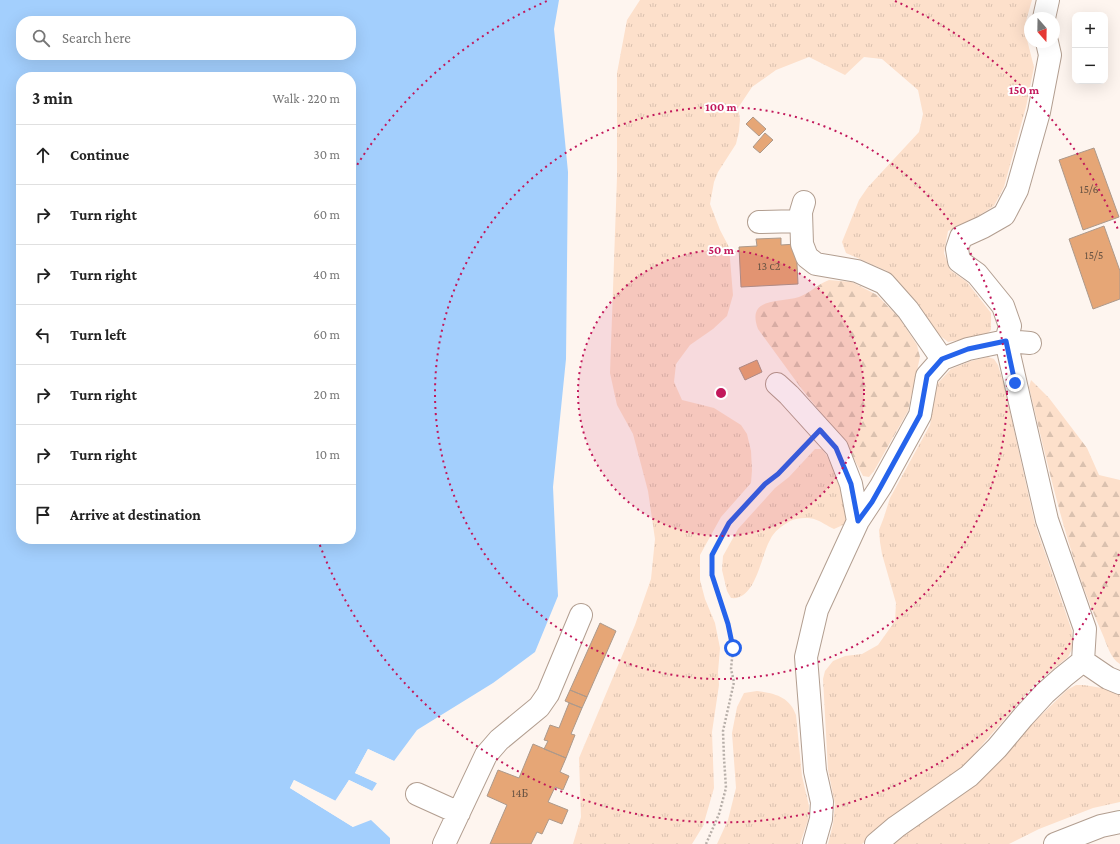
<!DOCTYPE html>
<meta charset="utf-8">
<style>
:root{--surface:#fff;--page:#f6f6f6;--text:#222;--muted:#767676;--line:#e0e0e0}
body{margin:0;font-family:"Crimson Pro",serif;background:var(--page);color:var(--text)}
.controls{position:absolute;right:12px;top:12px;display:grid;overflow:hidden;border-radius:8px;box-shadow:0 4px 16px #0002}
.controls button{width:36px;height:36px;display:grid;place-items:center;padding:0;border:0;border-bottom:1px solid var(--line);background:var(--surface);color:var(--text);font:20px sans-serif}
.compass{position:absolute;left:1024px;top:12px;width:36px;height:36px;border-radius:50%;background:var(--surface);box-shadow:0 4px 16px #0002;rotate:160deg}
.stop{position:absolute;width:12px;height:12px;margin:-9px;border:3px solid #2563eb;border-radius:50%;background:#fff}
.stop.end{background:#2563eb;border-color:#fff;box-shadow:0 1px 4px #0008}
.list{margin:0;padding:0;list-style:none}
h2{display:flex;justify-content:space-between;align-items:center;height:52px;margin:0;padding:0 16px;font-size:17px}
h2 small{font-size:13px;font-weight:400;color:var(--muted)}
.list li{display:grid;grid-template-columns:26px 1fr auto;gap:12px;align-items:center;box-sizing:border-box;height:60px;padding:0 16px;border-top:1px solid var(--line)}
.list b{display:block;font-size:15px;white-space:nowrap}
.list em{font-size:13px;font-style:normal;color:var(--muted)}
.icon{flex:none;width:22px;height:22px;fill:none;stroke:currentColor;stroke-width:2;stroke-linecap:round;stroke-linejoin:round}
.map{position:relative;flex:none;width:1120px;height:844px;overflow:hidden}
.search{position:absolute;background:var(--surface);box-shadow:0 4px 16px #0002;left:16px;top:16px;width:340px;height:44px;display:flex;align-items:center;gap:10px;box-sizing:border-box;padding:0 14px;border-radius:16px;color:var(--muted);font-size:15px}
.panel{position:absolute;background:var(--surface);box-shadow:0 4px 16px #0002;left:16px;top:72px;width:340px;height:472px;border-radius:16px}
.map>svg:first-child{display:block}
</style>
<div class="map">
<svg width="1120" height="844" viewBox="0 0 1120 844">
<defs>
<pattern id="grass-tufts" width="24" height="20" patternUnits="userSpaceOnUse"><rect width="24" height="20" fill="#fde0cb"/><path d="M3 7l-1-3M5 7V3M7 7l1-3M15 17l-1-3M17 17v-4M19 17l1-3" fill="none" stroke="#dac1af"/></pattern>
<pattern id="forest-firs" width="22" height="20" patternUnits="userSpaceOnUse"><rect width="22" height="20" fill="#fde0cb"/><path d="M5 1l3.5 6h-7zM16 11l3.5 6h-7z" fill="#dac1af"/></pattern>
</defs>
<rect width="100%" height="100%" fill="#fef5ef"/>
<path fill="url(#grass-tufts)" d="M640,0H1032L1024,28L1034,67L1026,107L1004,187L994,206L975,218L948,231L944,253L950,270L967,282L991,313V330L986,335L948,342L938,334L917,302L887,271L846,253L842,242L859,200L868,187L919,132L923,114L918,90L882,59L864,57L845,75L809,57L776,70L752,87L738,108L740,119L739,131L736,144L718,172L714,182L710,204L720,230L729,247L733,295L727,316L713,329L690,345L676,364L674,382L682,400L714,408L741,425L747,434L751,451L752,470L751,483L721,517L700,555V580L705,599L715,623L720,648L718,672L719,685L712,732L714,788L703,826L692,844H573L581,817L579,758L635,625L651,579L655,539L648,491L633,434L617,405L610,373L617,177V73L627,20Z
M988,357L994,359L998,365L1004,385L1035,524L1072,631L1073,647L1068,657L1036,683L963,767L891,820L862,844H828L833,824L835,804L828,770L823,679L825,671L833,661L845,656L862,654L878,645L895,621L896,603L882,554L880,542L879,530L884,517L890,498L930,425L937,384L951,369L971,361Z
M815,449H822L827,456L841,488L846,520L843,525L834,529C827,526 821,521 814,519C807,517 796,518 790,521C782,526 774,531 770,540C761,555 756,601 731,598L727,591L722,570L723,556L738,529L775,488L789,477Z
M1076,685H1084L1120,691V802L1093,808L1039,829L1009,844H888L1030,726L1067,690Z
M757,691C775,693 790,697 796,715L802,776L809,806L808,820L800,844H717L728,820L736,788L732,733L737,707L744,693Z"/>
<path fill="url(#forest-firs)" d="M829,280L852,282L877,295L900,319L917,345L920,357L908,411L874,471L869,477L863,476L846,444L801,388L758,329C746,297 779,303 799,297C810,293 818,284 829,280Z
M1031,380L1049,398L1087,448L1099,475L1120,480V664C1110,658 1107,644 1102,633C1067,555 1049,470 1029,387Z"/>
<path fill="#a3cffd" fill-rule="evenodd" d="M0,0H559L554,29L568,172L566,359L553,487L558,596L535,652L493,683L417,730L394,761L368,749L355,773L377,783L372,791L349,780L336,801L294,780L290,788L353,827L371,820L390,838V844H0ZM21,21H351V55H21ZM21,77H351V539H21Z"/>
<path fill="#fef5ef" d="M368,749L394,761L393,762L369,752L358,772L378,782L377,783L355,773Z
M294,780L335,801L349,780L372,791L371,793L349,783L337,802L335,803L295,782L292,787L353,825L354,824L353,827L290,788Z"/>
<path fill="#e6a676" stroke="#ac998b" d="M753,117L766,129L759,136L746,124Z
M765,133L773,140L760,153L753,147Z
M1094,148L1119,217L1083,230L1059,160Z
M1104,226L1120,271V299L1093,309L1069,239Z
M781,238V245L796,244L798,284L741,287L739,247L757,246L756,239Z
M757,360L762,372L745,380L739,368Z
M600,623L616,631L587,697L570,690Z
M570,690L587,697L582,708L565,701Z
M569,703L582,708L571,734L575,735L566,758L544,749L548,741L544,740L550,725L559,728Z
M533,744L566,758L560,772L569,776L563,790L555,787L548,802L568,810L562,824L549,819L542,834L537,832L531,844H490L507,805L487,796L498,770L519,778Z"/>
<g fill="none" stroke-linecap="round" stroke-linejoin="round">
<g stroke="#b29e90" stroke-width="24">
<path id="minor" d="M1044,18L1048,0
M804,202L801,212L802,244L807,257L816,264L857,271L884,283L908,310L942,359
M759,222L801,221
M1030,343L1006,341L1010,326L1003,306L977,274L959,261L957,249L961,237L983,227L1004,215L1017,190L1039,112L1050,55L1047,42
M777,384L789,395L837,448L851,484L858,521
M417,794L459,813
M444,844L486,755L499,740L539,707L548,694L581,615
M814,844L821,819L822,802L815,771L806,657L817,610L858,521L881,486L920,415L927,376L942,359L968,349L1006,341L1047,520L1085,629L1083,661
M876,844L896,827L969,776L997,748L1023,717L1045,693L1063,677L1083,661L1108,678L1120,683"/>
</g>
<g stroke="#b29e90" stroke-width="24">
<path id="major" d="M1055,844L1101,826L1120,822"/>
</g>
<path stroke="#b7afa9" stroke-width="2.5" stroke-dasharray="2 2" stroke-linecap="butt" d="M706,844L719,814L726,788L724,758L723,731L734,682L731,669L733,648L728,624L711,575L712,555L729,523L765,484L777,474L806,445"/>
<use href="#minor" stroke="#fff" stroke-width="22"/>
<use href="#major" stroke="#fff" stroke-width="22"/>
</g>
<g fill="none" stroke-linecap="round" stroke-linejoin="round">
<path stroke="#2563eb" stroke-width="5" d="M733,648L728,624L712,575V555L729,523L765,484L778,474L820,430L836,448L851,484L858,521L872,502L881,486L920,415L927,376L942,359L968,349L1006,341L1015,383"/>
</g>
<circle cx="721" cy="393" r="143" fill="#c2185b" fill-opacity=".12"/>
<g fill="none" stroke="#c2185b" stroke-width="2" stroke-dasharray="2 4">
<circle cx="721" cy="393" r="143"/>
<circle cx="721" cy="393" r="286"/>
<path d="M1119 554A429 429 0 0 1 318 540M351 175A429 429 0 0 1 547 1M895 1A429 429 0 0 1 1119 232"/>
</g>
<g text-anchor="middle" dominant-baseline="central" stroke-width="4" stroke-linejoin="round" paint-order="stroke">
<g font-size="12" fill="#6b5544">
<text x="1089" y="189">15/6</text>
<text x="1094" y="255">15/5</text>
<text x="769" y="266">13 с2</text>
<text x="520" y="793">14Б</text>
</g>
</g>
<circle cx="721" cy="393" r="6" fill="#c2185b" stroke="#fff" stroke-width="2"/>
<g font-size="12" text-anchor="middle" font-weight="bold" fill="#c2185b" stroke="#fff" stroke-width="4" stroke-linejoin="round" paint-order="stroke">
<text x="1024" y="94">150 m</text>
<text x="721" y="111">100 m</text>
<text x="721" y="254">50 m</text>
</g>
</svg>
<div class="controls">
<button>+</button>
<button>−</button>
</div>
<svg class="compass" viewBox="-18 -18 36 36"><path d="M0-13l5 13h-10z" fill="#e53935"/><path d="M0 13l5-13h-10z" fill="#767676"/></svg>
<div class="stop" style="left:733px;top:648px"></div>
<div class="stop end" style="left:1015px;top:383px"></div>
<div class="search"><svg class="icon" aria-label="search" viewBox="0 0 24 24"><circle cx="10" cy="10" r="6"/><path d="M15 15l6 6"/></svg>Search here</div>
<section class="panel">
<h2>3 min<small>Walk · 220 m</small></h2>
<ul class="list">
<li><svg class="icon" aria-label="ahead" viewBox="0 0 24 24"><path d="M12 20V5M6 11l6-6 6 6"/></svg><div><b>Continue</b></div><em>30 m</em></li>
<li><svg class="icon" aria-label="right" viewBox="0 0 24 24"><path d="M7 20v-9h11M14 6l5 5-5 5"/></svg><div><b>Turn right</b></div><em>60 m</em></li>
<li><svg class="icon" aria-label="right" viewBox="0 0 24 24"><path d="M7 20v-9h11M14 6l5 5-5 5"/></svg><div><b>Turn right</b></div><em>40 m</em></li>
<li><svg class="icon" aria-label="left" viewBox="0 0 24 24"><path d="M17 20v-9H6M10 6l-5 5 5 5"/></svg><div><b>Turn left</b></div><em>60 m</em></li>
<li><svg class="icon" aria-label="right" viewBox="0 0 24 24"><path d="M7 20v-9h11M14 6l5 5-5 5"/></svg><div><b>Turn right</b></div><em>20 m</em></li>
<li><svg class="icon" aria-label="right" viewBox="0 0 24 24"><path d="M7 20v-9h11M14 6l5 5-5 5"/></svg><div><b>Turn right</b></div><em>10 m</em></li>
<li><svg class="icon" aria-label="arrive" viewBox="0 0 24 24"><path d="M6 21V4h12l-3 4 3 4H6"/></svg><div><b>Arrive at destination</b></div></li>
</ul>
</section>
</div>
